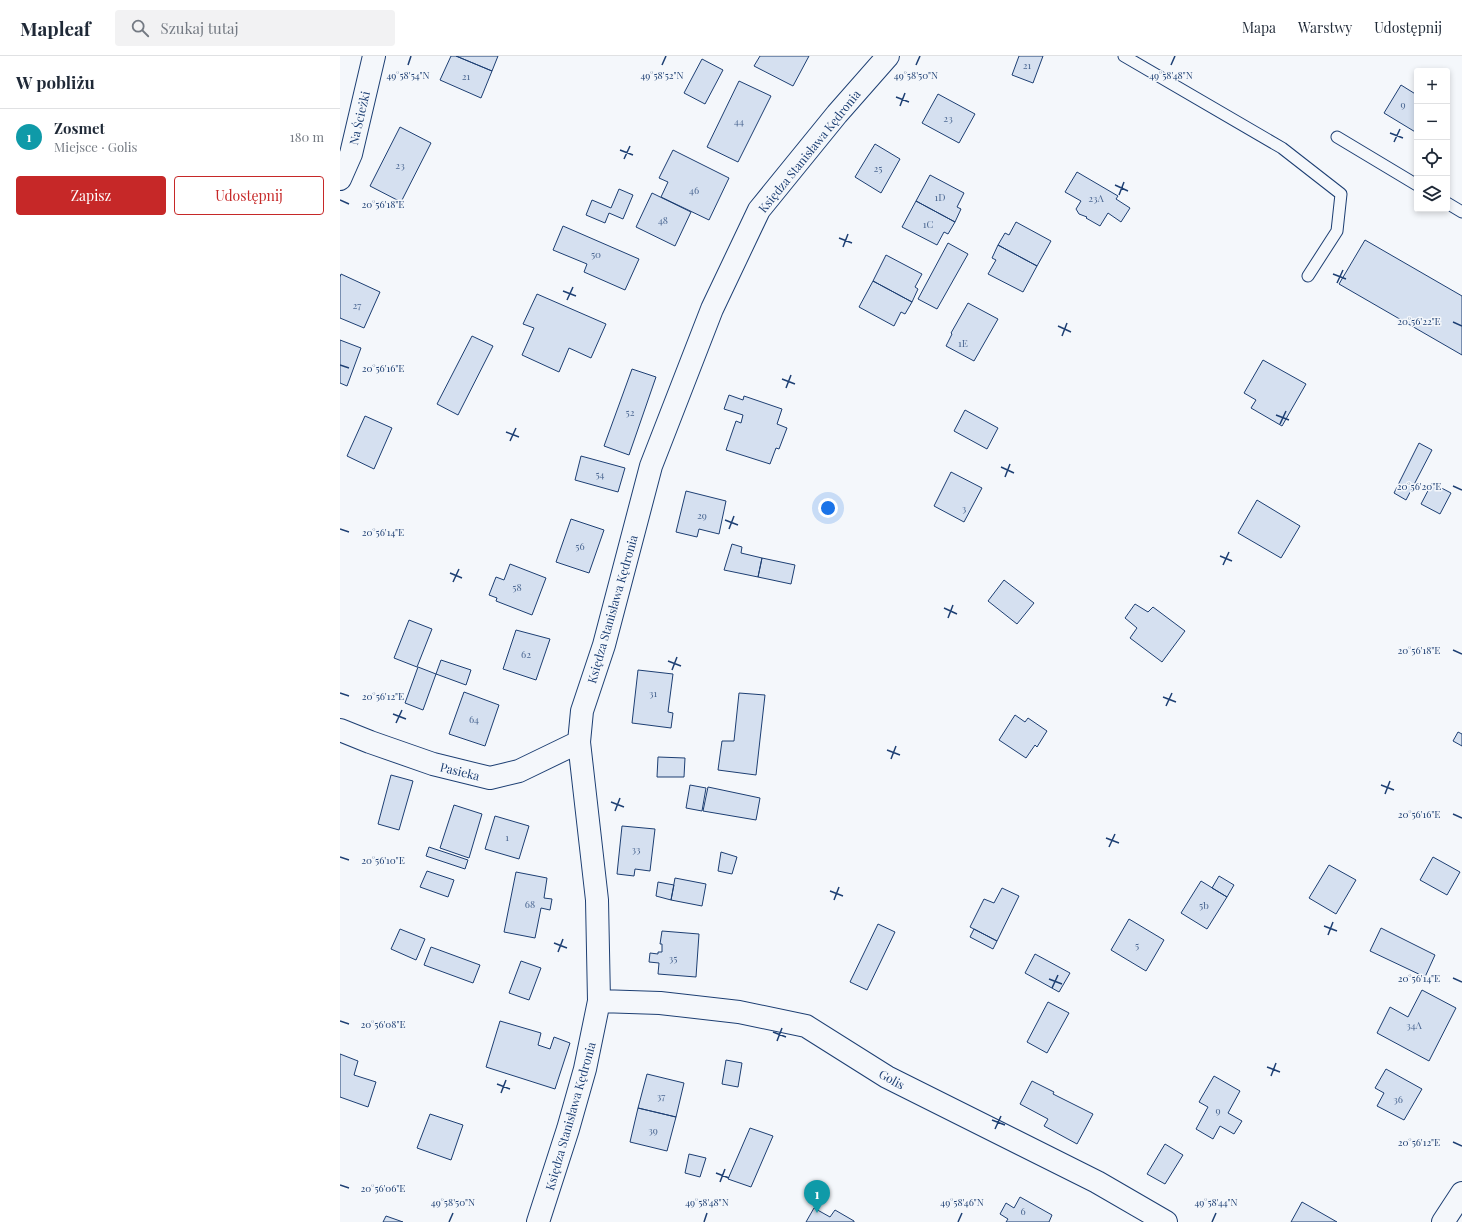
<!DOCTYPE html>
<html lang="pl">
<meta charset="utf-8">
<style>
:root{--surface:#fff;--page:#f2f2f3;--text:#1f2937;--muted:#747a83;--line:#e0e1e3;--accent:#c62828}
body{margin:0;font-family:"Playfair Display",serif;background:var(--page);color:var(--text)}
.controls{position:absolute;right:12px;top:12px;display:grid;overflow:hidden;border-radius:4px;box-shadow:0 2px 6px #0003}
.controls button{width:36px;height:36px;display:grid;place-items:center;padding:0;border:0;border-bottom:1px solid var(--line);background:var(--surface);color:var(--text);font:20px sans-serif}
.you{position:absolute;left:488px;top:452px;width:14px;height:14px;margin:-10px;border:3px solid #fff;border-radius:50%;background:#1a73e8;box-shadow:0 0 0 6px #1a73e833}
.badge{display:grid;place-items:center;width:26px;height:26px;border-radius:50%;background:var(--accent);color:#fff;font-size:13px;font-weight:700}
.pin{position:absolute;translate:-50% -33px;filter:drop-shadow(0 1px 2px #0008)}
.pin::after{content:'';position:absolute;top:21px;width:14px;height:12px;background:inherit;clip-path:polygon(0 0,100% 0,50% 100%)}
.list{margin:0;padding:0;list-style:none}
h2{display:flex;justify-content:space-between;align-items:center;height:52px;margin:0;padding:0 16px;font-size:17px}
h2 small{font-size:13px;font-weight:400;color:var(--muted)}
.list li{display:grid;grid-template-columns:26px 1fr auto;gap:12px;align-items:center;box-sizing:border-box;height:56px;padding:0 16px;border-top:1px solid var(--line)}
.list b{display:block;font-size:15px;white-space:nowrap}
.list p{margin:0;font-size:13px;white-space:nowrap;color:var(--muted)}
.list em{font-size:13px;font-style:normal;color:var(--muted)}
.actions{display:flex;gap:8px;padding:12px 16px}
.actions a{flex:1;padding:9px 0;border:1px solid var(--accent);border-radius:4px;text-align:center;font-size:14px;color:var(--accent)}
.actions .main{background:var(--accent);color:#fff}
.icon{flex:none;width:22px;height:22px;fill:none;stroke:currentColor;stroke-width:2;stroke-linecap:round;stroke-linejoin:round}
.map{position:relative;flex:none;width:1122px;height:1166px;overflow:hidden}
header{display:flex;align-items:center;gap:24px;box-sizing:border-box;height:56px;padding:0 20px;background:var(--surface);border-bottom:1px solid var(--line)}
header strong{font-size:19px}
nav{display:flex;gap:22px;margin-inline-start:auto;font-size:14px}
.search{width:280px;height:36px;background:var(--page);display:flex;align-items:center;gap:10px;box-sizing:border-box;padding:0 14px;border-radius:4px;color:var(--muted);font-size:15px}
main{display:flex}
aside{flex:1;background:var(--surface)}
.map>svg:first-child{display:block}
</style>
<header>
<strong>Mapleaf</strong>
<div class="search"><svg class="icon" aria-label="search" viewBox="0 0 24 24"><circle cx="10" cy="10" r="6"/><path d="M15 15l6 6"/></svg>Szukaj tutaj</div>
<nav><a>Mapa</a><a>Warstwy</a><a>Udostępnij</a></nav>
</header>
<main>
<aside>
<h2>W pobliżu<small></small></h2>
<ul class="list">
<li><span class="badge" style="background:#0f9aa8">1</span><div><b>Zosmet</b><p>Miejsce · Golis</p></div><em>180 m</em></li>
</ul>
<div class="actions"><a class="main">Zapisz</a><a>Udostępnij</a></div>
</aside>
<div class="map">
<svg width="1122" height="1166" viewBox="0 0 1122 1166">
<rect width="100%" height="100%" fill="#f4f7fb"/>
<path fill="#d5e0f0" stroke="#1d3f73" d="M111,0H116L152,15L141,42L100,24Z
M116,0H158L152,15Z
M420,0H469L453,30L414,10Z
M679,0H703L693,27L672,19Z
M362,3L383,14L365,48L344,37Z
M399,25L431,40L398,106L367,91Z
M1061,29L1077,39V77L1044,57Z
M598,38L635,58L619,87L582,67Z
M60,71L91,87L61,146L30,130Z
M535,88L560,103L541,137L515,121Z
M333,94L389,122L369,164L321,141L328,126L319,122Z
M737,116L778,140L776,143L790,152L781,166L768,157L760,170L746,162L747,161L739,158L736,153L741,145L725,136Z
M590,119L624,137L617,151L621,153L615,166L576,145Z
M279,133L293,139L283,163L269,157L265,167L246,159L252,144L271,152Z
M312,137L351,156L335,190L296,171Z
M576,145L615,166L608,178L604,176L597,189L562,171Z
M676,166L711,185L697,210L658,189L665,177L669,179Z
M223,170L299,203L285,234L244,216L247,208L213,194Z
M1025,184L1122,240V299L999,228Z
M608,187L628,198L597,253L578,243Z
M658,189L697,210L683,236L648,218L656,204L652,202Z
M546,199L582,218L575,231L578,233L572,246L533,225Z
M1,218L40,236L24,272L0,262V221Z
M533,225L572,246L565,258L561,256L554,270L519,251Z
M197,238L266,268L251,302L229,292L219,316L182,299L194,272L183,268Z
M628,247L658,263L634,305L606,290L612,278L611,277Z
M132,280L153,290L118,359L97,348Z
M0,284L21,292L7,330L0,327Z
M923,304L966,328L942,370L911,352L916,344L904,337Z
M292,313L316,321L289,399L264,390Z
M389,339L403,344L404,340L442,353L437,368L447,372L439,393L436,392L430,408L386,394L396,365L401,367L403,359L384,353Z
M625,354L658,372L647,393L614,375Z
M25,360L52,372L34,413L7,400Z
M1079,387L1092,394L1066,444L1054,437Z
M241,400L285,412L278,436L235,424Z
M611,416L642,432L624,466L594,450Z
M1092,427L1111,437L1100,458L1081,448Z
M346,435L386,445L379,478L359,473L357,481L336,476Z
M917,444L960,470L941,502L898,477Z
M231,463L264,474L249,517L216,506Z
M392,488L402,491L401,497L422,502L418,521L384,514Z
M422,502L455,509L451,528L418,521Z
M170,508L206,522L192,559L156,545L157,542L149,539L156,521L164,524Z
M664,524L694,547L677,568L648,545Z
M795,548L808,556L813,551L845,575L822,606L790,582L797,572L785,562Z
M69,564L92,573L77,611L54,602Z
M176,574L210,583L196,624L163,613Z
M101,604L131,614L126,629L96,618Z
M78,611L96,618L83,654L65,647Z
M298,614L333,618L328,656L333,657L331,672L292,667Z
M124,636L159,649L145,690L109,678Z
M399,637L425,639L416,719L378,714L382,685H394Z
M675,659L685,666L688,662L707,675L697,691L695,689L686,702L659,684Z
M1118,676L1122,678V690L1113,685Z
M318,701L345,702L344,721H317Z
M51,719L73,725L59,774L38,768Z
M350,729L366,732L362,755L346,752Z
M368,731L420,742L416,764L363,755Z
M114,749L142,758L129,802L100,792Z
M155,760L189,770L179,803L145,793Z
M282,770L315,773L310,815L295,813L294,820L277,818Z
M89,791L128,804L125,813L86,800Z
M381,796L397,801L392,818L378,815Z
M1093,801L1120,816L1107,839L1080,824Z
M989,809L1016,824L996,858L969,842Z
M87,815L114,824L108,841L80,831Z
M176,816L207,822L204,842L212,843L210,854L201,852L195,882L164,876Z
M879,820L894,829L887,841L872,832Z
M335,822L366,828L362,850L331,844Z
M861,825L887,841L867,873L841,857Z
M318,826L334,829L331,844L316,840Z
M662,832L679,840L657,885L630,871L644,843L654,847Z
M789,863L824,884L806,915L771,894Z
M538,868L555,876L527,934L510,926Z
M1041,872L1095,899L1085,921L1030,895Z
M60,873L85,883L76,904L51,893Z
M634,873L657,885L653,893L630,881Z
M322,875L359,878L356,921L318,918L319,907L309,906L310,897L318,898V896H322V888H320Z
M91,891L140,909L133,927L84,909Z
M695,898L730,917L719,936L685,917Z
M181,905L201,912L189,944L169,937Z
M1082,934L1116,952L1089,1005L1037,977L1050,951L1068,961Z
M708,946L729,957L707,997L687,986Z
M160,965L201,977L198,989L210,993L214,981L230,987L215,1033L146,1011Z
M0,998L18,1005L14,1019L36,1026L28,1051L0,1041Z
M386,1004L402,1007L398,1031L382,1028Z
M1046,1013L1082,1033L1064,1064L1037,1050L1044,1037L1035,1032Z
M307,1018L344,1027L336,1061L298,1052Z
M874,1020L900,1035L888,1057L902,1065L894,1078L880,1070L873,1083L856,1073L868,1051L859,1046Z
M692,1025L714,1036L713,1038L753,1058L737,1088L704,1070L708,1063L680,1048Z
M298,1052L336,1061L327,1095L290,1086Z
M90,1058L123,1069L111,1104L77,1092Z
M410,1072L433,1080L411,1131L388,1123Z
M825,1088L843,1099L825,1128L807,1118Z
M349,1098L366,1102L360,1121L345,1117Z
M680,1141L712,1159L709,1166H666L668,1163L660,1158L666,1147L674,1152Z
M962,1146L997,1166H951Z
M474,1152L490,1161L495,1154L514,1165V1166H466Z
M46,1160L63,1166H43Z"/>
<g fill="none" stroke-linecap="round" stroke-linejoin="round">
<g stroke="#1d3f73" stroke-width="13">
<path id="service" d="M784,0L942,92L1001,138L997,175L968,220
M997,81L1077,129
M1107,147L1122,156"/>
</g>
<g stroke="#1d3f73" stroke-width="24">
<path id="minor" d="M0,123L11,98L34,0
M0,674L30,686L93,708L150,722L179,715L239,686
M259,945L320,947L399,956L466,970L547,1021L757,1126L826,1166
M198,1166L228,1073L245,1013L259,945L257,844L239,686L242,655L264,589L311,410L372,253L419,154L497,58L548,0
M1103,1166L1122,1137"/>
</g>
<use href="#service" stroke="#f4f7fb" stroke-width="11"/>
<use href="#minor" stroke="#f4f7fb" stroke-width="22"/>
</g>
<path fill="none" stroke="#1d3f73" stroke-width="1.5" d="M68,9L71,0M322,9L326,0M576,9L580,0M831,9L835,0M556,41L569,46M560,50L565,37M1050,77L1063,82M1054,86L1060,73M280,94L293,99M284,103L290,90M775,129L788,135M779,139L784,126M0,144L9,148M499,182L512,187M503,191L508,178M993,218L1006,223M997,227L1003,214M223,235L236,240M227,244L233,231M1113,266L1122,270M718,270L731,276M722,280L727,267M0,309L9,312M442,323L455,328M446,332L451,319M936,359L949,364M940,368L946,355M166,376L179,381M170,385L176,372M661,411L674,417M665,421L670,408M1113,430L1122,434M385,464L398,469M0,473L9,476M389,473L394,460M880,500L892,505M883,509L889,496M110,517L122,522M113,526L119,513M604,552L617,558M608,562L613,549M1113,594L1122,598M328,605L341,610M332,614L337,601M0,637L9,640M823,641L836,646M826,650L832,637M53,658L66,663M56,667L62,654M547,694L560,699M551,703L556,690M1041,729L1054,734M1045,738L1050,725M271,746L284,751M275,755L280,742M1113,758L1122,762M766,782L779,787M769,791L775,778M0,801L9,804M490,835L503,840M494,844L499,831M984,870L997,875M988,879L993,866M214,887L227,892M218,896L223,883M1113,922L1122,926M709,923L722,928M712,932L718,919M0,965L9,968M433,976L446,981M437,985L442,972M927,1011L940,1016M931,1020L936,1007M157,1028L170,1033M161,1037L166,1024M652,1064L665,1069M655,1073L661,1060M1113,1086L1122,1090M376,1117L389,1122M380,1126L385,1113M0,1129L9,1132M109,1166L113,1157M364,1166L367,1157M618,1166L622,1157M872,1166L876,1157"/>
<g text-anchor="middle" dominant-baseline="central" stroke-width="3" stroke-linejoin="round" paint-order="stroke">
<g font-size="10" fill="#4b6792">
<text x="687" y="9">21</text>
<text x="126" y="20">21</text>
<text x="1063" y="48">9</text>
<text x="608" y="62">23</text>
<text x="399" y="65">44</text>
<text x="60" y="109">23</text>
<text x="538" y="112">25</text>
<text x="354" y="134">46</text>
<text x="600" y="141">1D</text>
<text x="756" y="142">23A</text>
<text x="323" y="164">48</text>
<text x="588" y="168">1C</text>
<text x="256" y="198">50</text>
<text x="17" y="249">27</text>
<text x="623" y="287">1E</text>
<text x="290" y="356">52</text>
<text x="260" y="418">54</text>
<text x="624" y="452">3</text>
<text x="362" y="459">29</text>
<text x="240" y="490">56</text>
<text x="177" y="531">58</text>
<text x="186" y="598">62</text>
<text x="313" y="637">31</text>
<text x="134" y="663">64</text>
<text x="167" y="781">1</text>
<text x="296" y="793">33</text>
<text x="190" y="848">68</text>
<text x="864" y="849">5b</text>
<text x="797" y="889">5</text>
<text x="333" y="902">35</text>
<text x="1074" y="969">34A</text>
<text x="321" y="1040">37</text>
<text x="1058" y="1043">36</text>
<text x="878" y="1054">9</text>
<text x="313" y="1074">39</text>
<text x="683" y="1155">6</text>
</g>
<g font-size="12" fill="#1d3f73" stroke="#f4f7fb">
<text transform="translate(19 62) rotate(-77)">Na Ścieżki</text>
<text transform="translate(469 95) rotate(-51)">Księdza Stanisława Kędronia</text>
<text transform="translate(272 553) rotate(-74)">Księdza Stanisława Kędronia</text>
<text transform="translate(120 715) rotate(14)">Pasieka</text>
<text transform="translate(552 1023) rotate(29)">Golis</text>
<text transform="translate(230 1060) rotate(-74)">Księdza Stanisława Kędronia</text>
</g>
</g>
<g font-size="10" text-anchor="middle" fill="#1d3f73" stroke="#f4f7fb" stroke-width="3" stroke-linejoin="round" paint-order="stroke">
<text x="322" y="23">49°58'52"N</text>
<text x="68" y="23">49°58'54"N</text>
<text x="576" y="23">49°58'50"N</text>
<text x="831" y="23">49°58'48"N</text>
<text x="43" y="152">20°56'18"E</text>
<text x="1079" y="269">20°56'22"E</text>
<text x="43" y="316">20°56'16"E</text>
<text x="1079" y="434">20°56'20"E</text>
<text x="43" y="480">20°56'14"E</text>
<text x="1079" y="598">20°56'18"E</text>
<text x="43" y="644">20°56'12"E</text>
<text x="1079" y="762">20°56'16"E</text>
<text x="43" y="808">20°56'10"E</text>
<text x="1079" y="926">20°56'14"E</text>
<text x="43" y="972">20°56'08"E</text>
<text x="1079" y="1090">20°56'12"E</text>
<text x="43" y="1136">20°56'06"E</text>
<text x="113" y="1150">49°58'50"N</text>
<text x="367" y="1150">49°58'48"N</text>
<text x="622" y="1150">49°58'46"N</text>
<text x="876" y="1150">49°58'44"N</text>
</g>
</svg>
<div class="controls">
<button>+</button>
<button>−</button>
<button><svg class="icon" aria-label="locate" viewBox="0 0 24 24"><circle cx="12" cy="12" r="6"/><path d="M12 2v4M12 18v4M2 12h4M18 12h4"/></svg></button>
<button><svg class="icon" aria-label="layers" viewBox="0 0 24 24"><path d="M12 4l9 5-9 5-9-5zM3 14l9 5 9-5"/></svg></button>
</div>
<div class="you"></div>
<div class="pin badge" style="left:477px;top:1157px;background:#0f9aa8">1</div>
</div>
</main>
